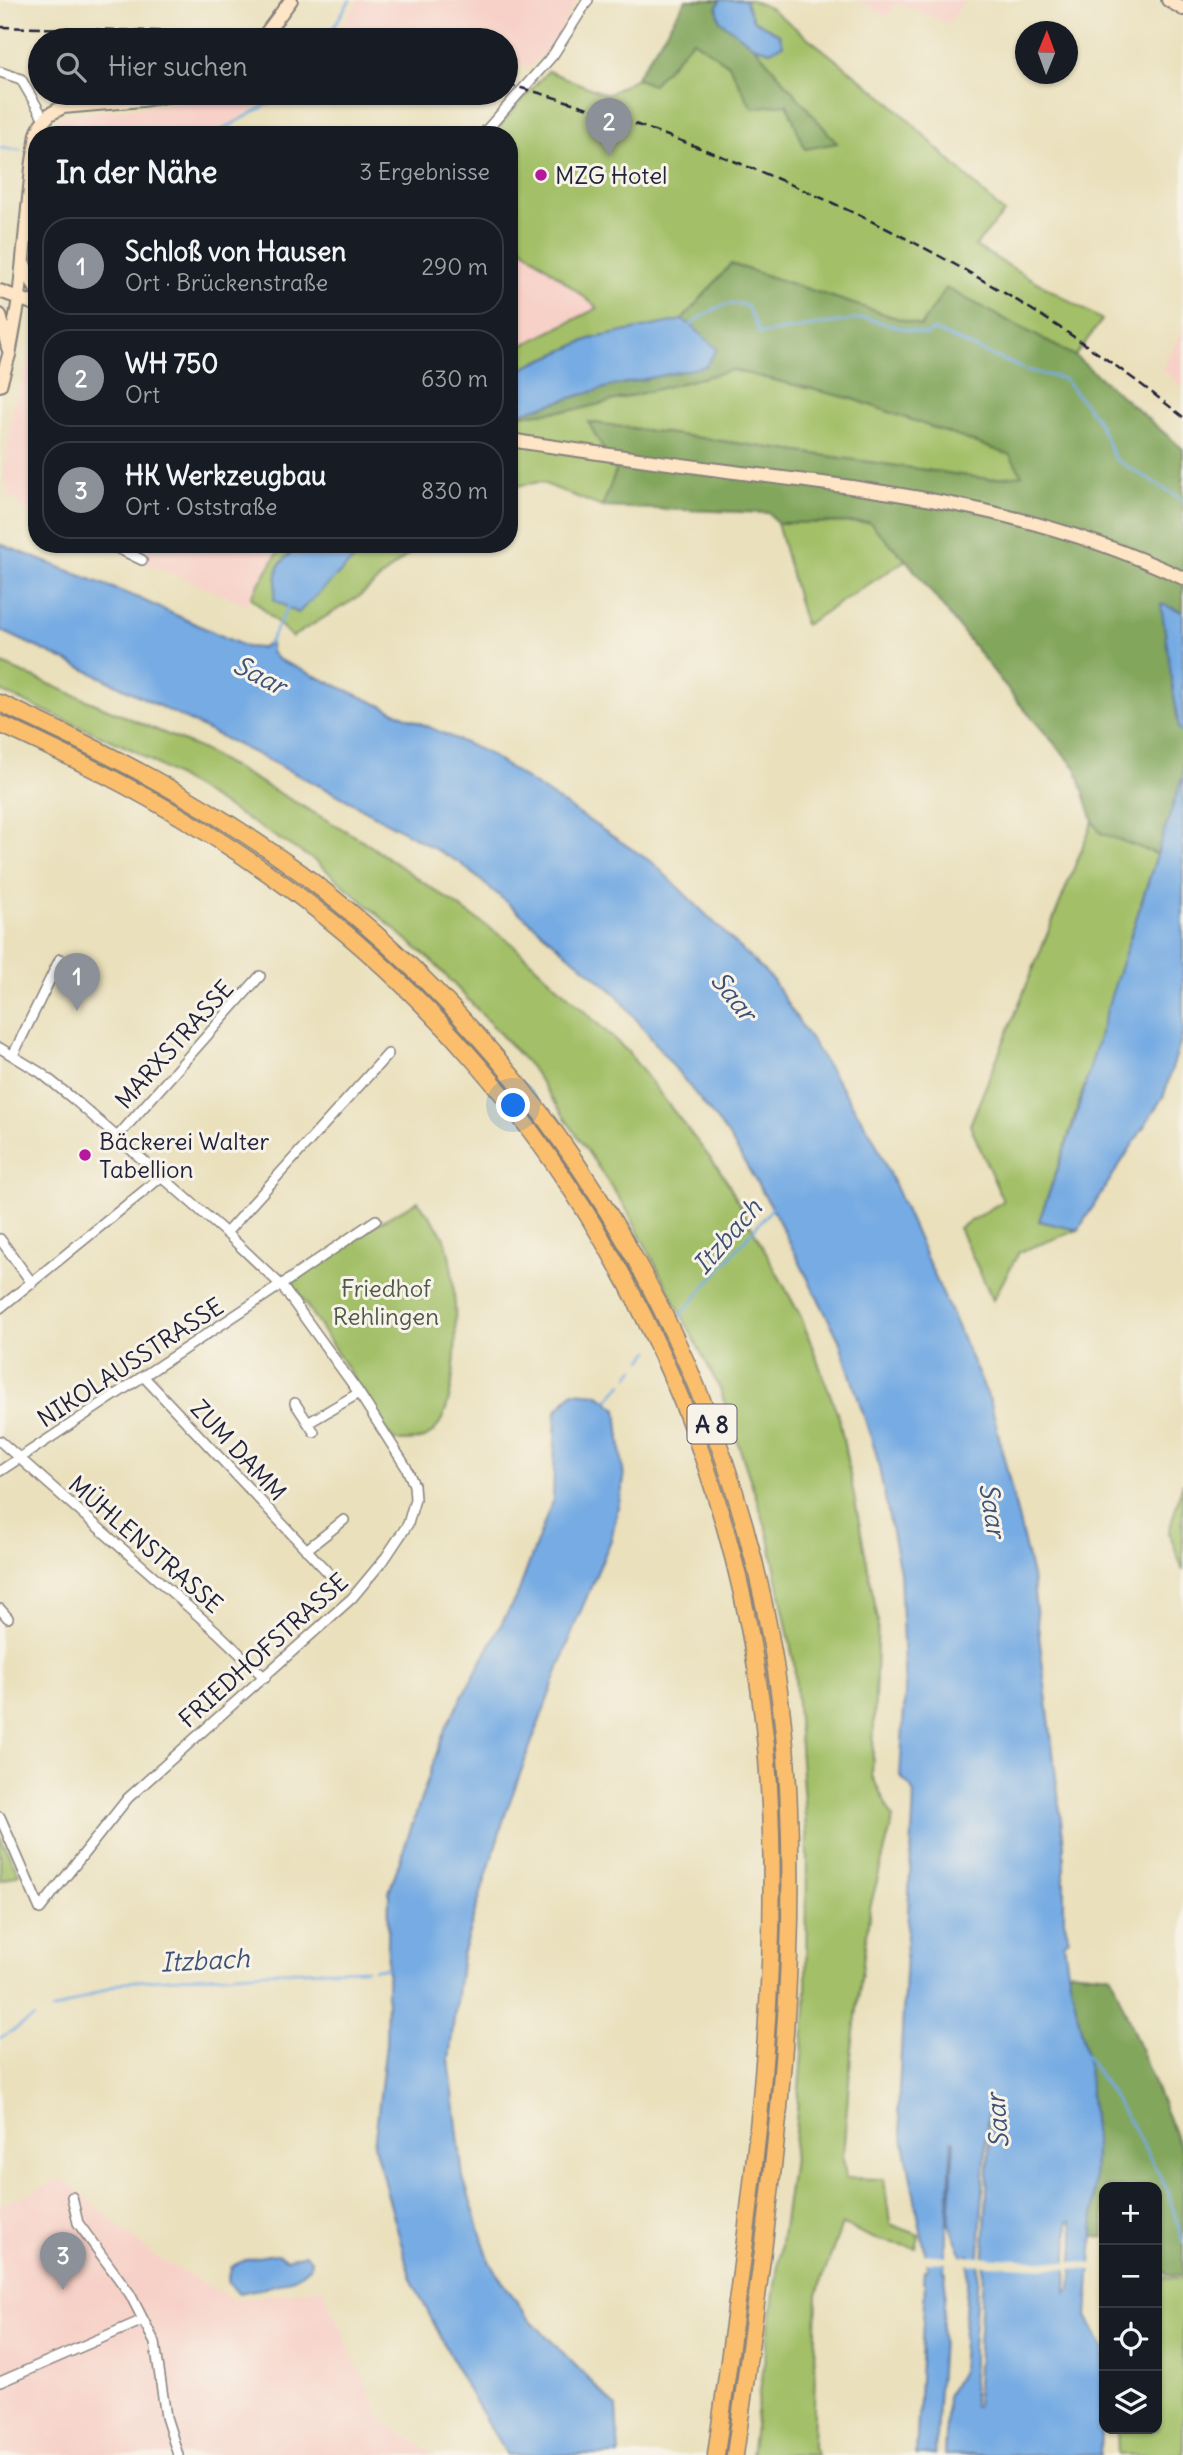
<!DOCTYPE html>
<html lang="de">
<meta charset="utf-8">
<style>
:root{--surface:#171b24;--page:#20242c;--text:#f1f3f6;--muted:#9ea1a6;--line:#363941;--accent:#8c9099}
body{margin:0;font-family:Delius,sans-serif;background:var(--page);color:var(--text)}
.controls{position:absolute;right:21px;bottom:21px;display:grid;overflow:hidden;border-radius:14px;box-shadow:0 2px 5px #0004}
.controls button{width:63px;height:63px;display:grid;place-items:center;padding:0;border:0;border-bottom:2px solid var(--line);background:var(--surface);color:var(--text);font:35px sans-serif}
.compass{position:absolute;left:1015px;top:21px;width:63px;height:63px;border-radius:50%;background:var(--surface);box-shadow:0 2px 5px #0004;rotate:1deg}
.you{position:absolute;left:514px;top:1106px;width:24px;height:24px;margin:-18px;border:5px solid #fff;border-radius:50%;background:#1a73e8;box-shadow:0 0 0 10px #1a73e833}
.badge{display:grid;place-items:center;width:46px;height:46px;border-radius:50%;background:var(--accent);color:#fff;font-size:23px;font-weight:700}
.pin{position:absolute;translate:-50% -58px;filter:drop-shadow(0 2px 4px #0008)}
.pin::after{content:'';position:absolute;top:37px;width:24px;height:21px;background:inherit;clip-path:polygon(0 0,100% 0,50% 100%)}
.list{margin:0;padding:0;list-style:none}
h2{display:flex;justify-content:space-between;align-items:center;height:91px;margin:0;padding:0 28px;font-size:30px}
h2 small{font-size:23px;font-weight:400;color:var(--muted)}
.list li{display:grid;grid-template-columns:46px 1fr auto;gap:21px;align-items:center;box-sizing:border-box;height:98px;margin:0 14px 14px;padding:0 14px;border:2px solid var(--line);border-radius:28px}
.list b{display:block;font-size:26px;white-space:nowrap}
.list p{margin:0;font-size:23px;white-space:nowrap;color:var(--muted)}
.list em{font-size:23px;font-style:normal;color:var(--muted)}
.icon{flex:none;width:38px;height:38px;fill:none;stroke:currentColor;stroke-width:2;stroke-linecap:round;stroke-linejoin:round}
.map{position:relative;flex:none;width:1183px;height:2455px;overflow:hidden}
.search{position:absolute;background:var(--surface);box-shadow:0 2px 5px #0004;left:28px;top:28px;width:490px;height:77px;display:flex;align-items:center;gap:18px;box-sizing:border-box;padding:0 24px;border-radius:38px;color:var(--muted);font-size:26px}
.panel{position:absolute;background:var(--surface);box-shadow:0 2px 5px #0004;left:28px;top:126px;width:490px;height:427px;border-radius:28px}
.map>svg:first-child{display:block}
</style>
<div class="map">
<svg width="1183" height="2455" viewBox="0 0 1183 2455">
<rect width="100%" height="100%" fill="#f7f3e8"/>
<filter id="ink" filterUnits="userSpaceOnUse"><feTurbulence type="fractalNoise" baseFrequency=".0143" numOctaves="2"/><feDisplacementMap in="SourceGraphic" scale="14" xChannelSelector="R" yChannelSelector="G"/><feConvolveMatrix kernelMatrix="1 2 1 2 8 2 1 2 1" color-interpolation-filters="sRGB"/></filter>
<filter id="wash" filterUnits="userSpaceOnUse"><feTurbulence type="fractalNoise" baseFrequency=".00686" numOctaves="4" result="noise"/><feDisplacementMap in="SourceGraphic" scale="28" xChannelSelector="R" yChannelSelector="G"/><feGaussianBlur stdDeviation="1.57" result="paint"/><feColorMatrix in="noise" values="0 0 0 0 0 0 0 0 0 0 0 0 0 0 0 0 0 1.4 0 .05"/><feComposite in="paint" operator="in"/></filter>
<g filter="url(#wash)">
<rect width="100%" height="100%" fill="#eae0bc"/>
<path fill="#f7d1c8" d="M358,0H577L553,44L529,68L506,61V40H427L379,29L340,27Z
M857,0H965L948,24L897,3L887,17Z
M205,93H281L210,135H47L50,128L62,115L164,105Z
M509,237L598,308L509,352Z
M1183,330V388L1162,369Z
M37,340V519L9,496L3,471L12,409Z
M98,544H283L246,604Z
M63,2179L154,2256L235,2300L322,2288L382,2420L435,2455H0V2205Z"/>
<path fill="#a3c067" stroke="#627151" stroke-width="2" d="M745,0H751L770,8L890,102L1004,213L975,246L1102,320L1075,356L947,289L921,326L731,264L682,320L590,339L530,365L509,377V352L598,308L509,237V135H491L548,71L607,95L636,78L652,85L693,40L729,65L752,107L787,104L836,143L754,46L770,51L779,34L753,20Z
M732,370L853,399L1011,455L1023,475L989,479L589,422L616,471L602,507L540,482L509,487V416L580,409Z
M869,522L906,560L805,625L777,523Z
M283,544H298L278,567L298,612L370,544H420L360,596L292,637L251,597Z
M0,663L201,749L362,840L510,942L627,1051L724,1176L801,1317L839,1418L878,1620L872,1776L893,1818L870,1908L851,2056L843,2157L846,2178L884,2179L890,2224L919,2235L916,2248L875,2239L842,2224L817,2294L813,2447L817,2455H751L792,2166L806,2010L807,1844L794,1663L768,1533L720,1389L627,1210L530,1066L435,964L317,862L133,750L0,691Z
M1093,821L1101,833L1157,854C1117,976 1083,1100 1039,1221L1078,1230L1019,1252L993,1300L959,1228L1003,1201L970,1125Z
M418,1201C427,1214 443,1231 447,1246C458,1286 463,1400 434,1431C424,1442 409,1441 394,1441L292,1283L378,1223Z
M1183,1482V1571L1169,1532Z
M0,1836L19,1874L0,1881Z
M1161,2277L1183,2278V2455H1118L1117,2429H1157V2309Z"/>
<path fill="#82a65c" stroke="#52644c" stroke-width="2" d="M686,0H720L717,7L720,21L754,46L837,143L805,149L787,104L752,108L729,65L693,40L652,85L636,78Z
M731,264L921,326L946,288L1075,356L1183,449V612L1162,605L1179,729L1183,731V775L1157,854L1100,833L1093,821L1076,768L1017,701L906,560L869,522L777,523L769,513L602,507L616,471L588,422L989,479L1022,475L1010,455L853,399L732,370L580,409L509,416L612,386L706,366L716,349L682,320Z
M1068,1971L1111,1975L1154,2084L1183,2152V2275L1166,2274L1157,2266V2187H1104V2237H1093L1095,2140L1087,2057Z"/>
<path fill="#76abe3" stroke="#4c668f" stroke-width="2" fill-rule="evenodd" d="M720,0H745L753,20L779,34L783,45L770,51L754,46L720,21L717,7Z
M682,320L691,325L717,349L706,366L612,386L509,416V377L530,365L590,339Z
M0,544L136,597L246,647L261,648L270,643L271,652L277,659L487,753L653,863L771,978L873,1137L991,1403L1032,1576L1064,1844V1920L1069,1939L1064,1943L1068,1971L1087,2057L1095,2140L1093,2237L1087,2316L1104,2349L1100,2455H944L947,2396L961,2371L969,2255H962L949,2224L954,2141L952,2140L944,2271L946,2272L935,2455H916L925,2283L923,2282L924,2270H927V2262L898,2111L914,1794L911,1787L900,1776L905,1692L900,1572L876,1453L839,1340L772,1208L728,1135L616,994L460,863L336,794L103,678L0,630ZM988,2112H991L976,2406H973V2350ZM1072,2221L1074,2242L1071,2288L1066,2293L1068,2222Z
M298,544H370L298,613L274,600L278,567Z
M1161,604L1183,612V731L1179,730Z
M1183,775V1033L1164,1095L1078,1230L1039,1221L1074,1123L1110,999Z
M573,1392L598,1394L617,1409L624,1480L611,1540L576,1622L506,1812L462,1955L449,2059L463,2177L490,2263L526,2315L616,2407L619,2455H507L471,2396L411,2279L374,2146L386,2044L389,1892L445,1729L518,1593L553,1499L556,1411Z
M278,2254L286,2259L305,2254L311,2260L310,2267C290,2285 264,2288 238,2293L228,2283L231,2267C245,2258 262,2256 278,2254Z"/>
<path fill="#eae0bc" d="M922,2254L948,2256V2263L924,2262Z
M959,2256L1095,2263L1094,2270L964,2264L965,2258Z"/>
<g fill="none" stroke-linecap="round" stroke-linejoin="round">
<path stroke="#76abe3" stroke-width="2.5" d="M330,33L350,0
M213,135L272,102L300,93
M0,148L20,150
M690,326C705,313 727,298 747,306L760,334L864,318L927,335L933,330L1026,370L1064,379L1097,419L1115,459L1183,500
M268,645L289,605
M674,1323L774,1206
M642,1360L650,1351
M629,1376L635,1369
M607,1401L622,1384
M374,1969L387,1968
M52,2011L123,1982L265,1972L366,1969
M0,2038L34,2018
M1086,2055L1132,2126L1167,2189L1183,2243"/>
</g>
</g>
<g filter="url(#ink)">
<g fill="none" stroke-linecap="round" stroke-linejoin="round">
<g stroke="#86817c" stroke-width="12">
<path id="street" d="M0,72L21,79L44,119
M482,135L553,55L588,0
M109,544L142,560
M0,1048L41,1073L77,1102L226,1233L281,1285L359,1393L406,1467L414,1485L415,1499L408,1524L386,1557L352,1598L128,1798L40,1909L0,1817
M13,1055L60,959
M117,1137L260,976
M226,1233L388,1054
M0,1239L32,1283
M0,1308L161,1177
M143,1376L336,1581
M295,1403L314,1432
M308,1423L359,1393
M0,1441L217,1632L265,1678
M0,1471L281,1285L376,1220
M306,1550L344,1520
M0,1609L8,1618
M72,2197L78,2223L130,2294L155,2343L166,2417L178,2455
M0,2382L143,2320"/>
</g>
<g stroke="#86817c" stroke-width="16">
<path id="secondary" d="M1168,0L1183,9
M261,40L291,0
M25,266L37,291
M0,291L37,305
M0,315L8,348
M0,385L9,355L19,299L32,168L37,134L41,124L50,114L63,107L142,100L183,93
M509,440C590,452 670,464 751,474C905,493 1041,511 1183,578"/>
</g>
<g stroke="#86817c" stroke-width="19">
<path id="highway" d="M0,703C105,751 208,804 301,873C587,1087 769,1430 788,1787C800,2011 766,2234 735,2455
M0,724C101,770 198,821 287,887C571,1096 749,1436 769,1787C782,2011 746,2234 716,2455"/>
</g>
<use href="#street" stroke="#fff" stroke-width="9"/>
<use href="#secondary" stroke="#fde5c5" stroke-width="12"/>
<use href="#highway" stroke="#fabe6d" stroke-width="16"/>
<path stroke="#22223b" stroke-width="2.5" stroke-dasharray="10 5" stroke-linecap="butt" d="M0,27L185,32L296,40
M506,84C569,100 631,122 692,145C870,211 1035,298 1183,417"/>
</g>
</g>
<g fill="#b5179e" stroke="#f7f3e8" stroke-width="2.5">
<circle cx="541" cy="175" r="7"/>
<circle cx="85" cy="1155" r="7"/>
</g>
<g text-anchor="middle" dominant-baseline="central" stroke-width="6" stroke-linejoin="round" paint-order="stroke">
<rect fill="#f7f3e8" stroke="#62616f" stroke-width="2" x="687.5" y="1404.5" width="49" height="39" rx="5"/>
<g font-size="23" font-weight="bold" fill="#22223b">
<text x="712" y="1424">A 8</text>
</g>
<g font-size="24" fill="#22223b" stroke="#f7f3e8" text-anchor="start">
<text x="555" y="175">MZG Hotel</text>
<text x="99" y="1141">Bäckerei Walter<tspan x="99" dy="28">Tabellion</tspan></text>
</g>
<g font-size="24" fill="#22223b" stroke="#f7f3e8">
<text transform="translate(174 1044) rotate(-48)">MARXSTRASSE</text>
<text transform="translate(130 1362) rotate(-33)">NIKOLAUSSTRASSE</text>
<text transform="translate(239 1450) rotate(47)">ZUM DAMM</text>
<text transform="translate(146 1544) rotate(41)">MÜHLENSTRASSE</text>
<text transform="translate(263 1650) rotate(-42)">FRIEDHOFSTRASSE</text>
</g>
<g font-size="24" fill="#4f594a" stroke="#f7f3e8">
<text x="386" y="1288">Friedhof<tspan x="386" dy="28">Rehlingen</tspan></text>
</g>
<g font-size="26" font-style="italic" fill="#3f5276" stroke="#f7f3e8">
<text transform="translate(260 675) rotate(27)">Saar</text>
<text transform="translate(734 996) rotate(51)">Saar</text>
<text transform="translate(727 1236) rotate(-49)">Itzbach</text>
<text transform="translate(993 1510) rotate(81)">Saar</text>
<text transform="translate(205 1960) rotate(-3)">Itzbach</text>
<text transform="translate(997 2121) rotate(-95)">Saar</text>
</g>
</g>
</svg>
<div class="controls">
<button>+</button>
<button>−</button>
<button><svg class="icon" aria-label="locate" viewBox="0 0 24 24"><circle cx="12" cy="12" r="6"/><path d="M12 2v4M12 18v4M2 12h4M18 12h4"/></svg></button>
<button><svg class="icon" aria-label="layers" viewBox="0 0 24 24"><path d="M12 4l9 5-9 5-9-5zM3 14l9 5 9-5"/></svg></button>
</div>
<svg class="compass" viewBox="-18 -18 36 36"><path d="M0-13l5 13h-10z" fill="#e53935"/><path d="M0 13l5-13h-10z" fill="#9ea1a6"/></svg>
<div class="you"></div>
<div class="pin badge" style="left:77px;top:1011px">1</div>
<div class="pin badge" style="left:609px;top:156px">2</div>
<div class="pin badge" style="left:63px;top:2290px">3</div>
<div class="search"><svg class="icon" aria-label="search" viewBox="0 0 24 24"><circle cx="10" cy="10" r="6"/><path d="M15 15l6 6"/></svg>Hier suchen</div>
<section class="panel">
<h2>In der Nähe<small>3 Ergebnisse</small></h2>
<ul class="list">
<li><span class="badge">1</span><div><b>Schloß von Hausen</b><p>Ort · Brückenstraße</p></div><em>290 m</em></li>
<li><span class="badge">2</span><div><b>WH 750</b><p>Ort</p></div><em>630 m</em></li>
<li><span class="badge">3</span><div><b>HK Werkzeugbau</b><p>Ort · Oststraße</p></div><em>830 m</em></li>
</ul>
</section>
</div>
